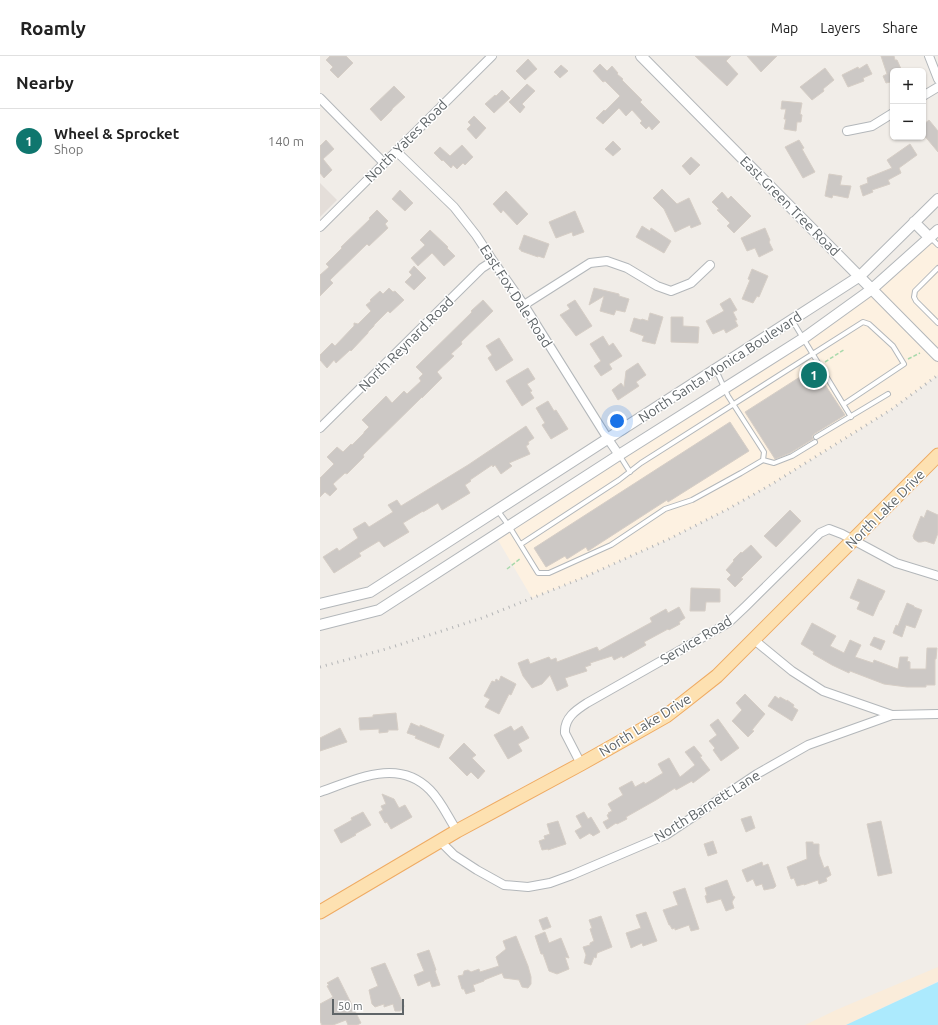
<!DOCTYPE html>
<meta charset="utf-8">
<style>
:root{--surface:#fff;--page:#f2f2f2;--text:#222;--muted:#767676;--line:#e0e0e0;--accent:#0f766e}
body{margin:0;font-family:Ubuntu,sans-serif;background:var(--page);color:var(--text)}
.controls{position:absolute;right:12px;top:12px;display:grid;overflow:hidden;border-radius:6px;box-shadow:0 1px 3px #0004}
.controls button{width:36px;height:36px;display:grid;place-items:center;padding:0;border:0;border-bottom:1px solid var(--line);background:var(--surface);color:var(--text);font:20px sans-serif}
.scale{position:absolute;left:12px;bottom:10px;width:72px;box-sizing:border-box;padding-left:4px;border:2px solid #5f6568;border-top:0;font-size:11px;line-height:14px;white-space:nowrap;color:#5f6568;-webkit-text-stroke:3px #fff;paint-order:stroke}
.you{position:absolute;left:297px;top:365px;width:14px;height:14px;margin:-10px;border:3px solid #fff;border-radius:50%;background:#1a73e8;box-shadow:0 0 0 6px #1a73e833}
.badge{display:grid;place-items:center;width:26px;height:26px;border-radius:50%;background:var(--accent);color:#fff;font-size:13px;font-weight:700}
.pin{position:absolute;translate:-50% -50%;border:2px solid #fff;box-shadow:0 1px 4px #0006}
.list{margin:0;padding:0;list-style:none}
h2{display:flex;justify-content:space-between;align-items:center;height:52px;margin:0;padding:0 16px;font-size:17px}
h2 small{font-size:13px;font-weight:400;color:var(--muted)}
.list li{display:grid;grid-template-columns:26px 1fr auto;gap:12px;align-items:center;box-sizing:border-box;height:64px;padding:0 16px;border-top:1px solid var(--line)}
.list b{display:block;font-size:15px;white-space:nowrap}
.list p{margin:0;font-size:13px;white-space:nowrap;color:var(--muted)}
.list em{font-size:13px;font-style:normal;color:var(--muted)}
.map{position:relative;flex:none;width:618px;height:969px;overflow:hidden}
header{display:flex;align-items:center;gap:24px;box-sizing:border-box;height:56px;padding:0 20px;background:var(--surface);border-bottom:1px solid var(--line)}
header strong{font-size:19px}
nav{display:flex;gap:22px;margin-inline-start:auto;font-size:14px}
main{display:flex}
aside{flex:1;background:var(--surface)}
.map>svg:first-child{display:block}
</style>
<header>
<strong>Roamly</strong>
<nav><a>Map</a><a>Layers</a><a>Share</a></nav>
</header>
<main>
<aside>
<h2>Nearby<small></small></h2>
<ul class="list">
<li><span class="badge">1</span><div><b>Wheel &amp; Sprocket</b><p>Shop</p></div><em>140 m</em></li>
</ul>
</aside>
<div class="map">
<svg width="618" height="969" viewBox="0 0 618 969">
<rect width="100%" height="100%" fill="#f1ede8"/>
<path fill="#fdf1e1" d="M618,180V319L572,353L519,387L452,428L408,453L349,483L260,523L212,542L175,479L484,282Z"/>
<path fill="#e4ded9" d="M0,127L17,144L0,161Z"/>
<path fill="#faecda" d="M618,911V925L526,969H485L516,954Z"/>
<path fill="#aceafd" d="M618,926V969H526Z"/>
<path fill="#ccc8c5" stroke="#d6cec6" d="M10,0H26L33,7L18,22L10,14L13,11L6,4Z
M375,0H411L406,5L418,18L407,30Z
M427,0H457L441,16Z
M561,0H574L575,4H577L582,15H573V32L570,26L566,27L563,20L567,18Z
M208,3L217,13L205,24L196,15Z
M280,8L287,15L292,10L298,17L297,18L303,23L302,24L322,44L320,46L340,66L332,74L329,70L326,73L320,67L322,65L312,54L306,60L299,52L283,68L276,62L284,54L285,55L300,40L285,25L283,26L273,15Z
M547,8L552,18L543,22L544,25L528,31L522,19L538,11L539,13Z
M241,9L248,15L240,22L234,16Z
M505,12L514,24L503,33L504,35L492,44L480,31Z
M207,28L215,35L202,48L205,51L200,57L189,46Z
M74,30L85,41L72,53V54L61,65L50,53Z
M182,34L190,42L174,57L165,48L175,39L176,40Z
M462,45L482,47L480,58L482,59L481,66H477L476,75L464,73L466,63H464L466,53H461Z
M154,60L166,72L156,83L147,73L151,69L148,66Z
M609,64L618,75V96L603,78V69Z
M6,84L14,93L3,103L12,114L4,122L0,117V90Z
M479,84L484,92L482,93L495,116L483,122L465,91Z
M293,85L301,93L293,100L285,93Z
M590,88L597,99L579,112L581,117L568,124L570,128L552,134L553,136L543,140L540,130L548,127L547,122L572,112L567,104Z
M142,89L153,101L145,109L143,107L137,113L133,109L131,112L123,104L122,105L114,97L120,91L130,100Z
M371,101L380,109L370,119L362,110Z
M509,118L522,120L520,129L531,130L528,142L513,139L512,142L505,140Z
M342,133L357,148L369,142L381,168L371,172L370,169L355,176L344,153L333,142Z
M80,134L93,147L85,155L72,143Z
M186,135L208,158L197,169L183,154L181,157L173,148Z
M402,136L408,143L411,140L431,160L414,177L407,170L410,167L397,154L399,153L392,146Z
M57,154L68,165L65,168L68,172L49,190L47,188L10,224L13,227L0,240V219L9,211L6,208L22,192L21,191L50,163L49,162Z
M255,155L264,176L253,180L252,176L236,182L229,166Z
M322,170L330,175L331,172L351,185L344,197L316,181Z
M445,172L450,184L449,186L453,194L439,201L435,192L427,195L421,182Z
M110,174L128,191L127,192L135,200L124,210L112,197L98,210L91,202L105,189L100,184Z
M204,179L229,188L224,202L218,200V201L201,195V194L199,193Z
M94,210L106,222L94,234L85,226L92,219L89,216Z
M432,213L448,220L439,241L437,240L433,247L422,243L430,224L428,223Z
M69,232L73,236L75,235L84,244L70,257L68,255L54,269V270L48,276V277L31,295L30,294L16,307L14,304L7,312L0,304V299L12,287L15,290L34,270V267L38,268L51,255L46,249L51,245L50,244L60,235L63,238Z
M274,232L299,238V240L309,243L305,256L296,254L294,259L280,255L284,240L269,249Z
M410,242L417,254L413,256L417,264H415L418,270L406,277L404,273L393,278L386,265L404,255L400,248Z
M163,244L173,255L141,286L142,288L131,298L134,300L117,316L122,322L102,342V341L43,399L44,401L27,418L25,417L13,428L17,433L10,440L5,436L0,441V422L14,408L7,401L17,391L23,396L31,388L32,389L44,377V376L49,371L42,364L66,340L72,347L84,335L87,338L101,325L99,322L103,318L96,311L152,256L151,255Z
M255,244L272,270L256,280L240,259L250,253L247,249Z
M330,257L343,261L335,288L322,285L324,280L310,275L314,262L321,264L322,263L328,265Z
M351,261H363V270L379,271L378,287L351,286Z
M283,280L289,290L293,287L302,300L289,308L292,313L281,320L274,310L281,305L270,288Z
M179,282L193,304L176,315L168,302L172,299L166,290Z
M318,307L326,319L316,326L319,330L298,344L292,334L301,327L304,331L306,315Z
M208,312L215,323L207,328L212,335L210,336L214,342L202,350L186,325Z
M494,312L525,359L494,378L492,380L493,383L470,397L455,403L425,356Z
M228,345L234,355L236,354L248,373L231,383L222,369L225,367L216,352Z
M410,366L429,395L348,446L347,444L268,495L266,491L247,503L245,500L226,511L214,492Z
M206,370L214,382L208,386L209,388L206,390L210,398L189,407L192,410L181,418L175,409L173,411L172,409L150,424L151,425L145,429L150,437L122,454L118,447L103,456V455L83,467L89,476L64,491L59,485L39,497L41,500L14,517L3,501L17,492L19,495L38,482L33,473L45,466L49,471L73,456L68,449L77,444L81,450L148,409Z
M470,454L481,465L456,491L444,480Z
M607,454L618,459V477L614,488L605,485L601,486H598L594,483L593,480L601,460L604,462Z
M431,489L442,501L421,522L423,523L415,531L407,523L411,519L406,514L414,505L413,504L421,496L422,497Z
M538,523L565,535L561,544H560L553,560L537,553L540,546L530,542Z
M371,532L400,533V546H386L385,555H370Z
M587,547L594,550V551L602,554L595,572L586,569L582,581L573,577L576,569L578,570Z
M359,551L365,562L359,566L360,568L349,574L348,573L324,586L326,589L303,602L302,600L294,604L292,600L270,607L271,609L265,611L267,615L245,622L248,630L237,635L230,619L222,628L212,632L203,620L198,607L208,603L210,608L229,601L231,604L236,602L237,606L277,591L279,595L332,566L330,562L346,553L348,557Z
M492,567L516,580L510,590L524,597L530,584L541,589L535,601L553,607L554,604L578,613L580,601H588L587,605L590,606V613H606L607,592H617L616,603H615V629H606V631H587L564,628L530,615L529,617L512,609L493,598L494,596L481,588Z
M554,581L565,585L561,594L550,589Z
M181,620L196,628L191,639L189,638L179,658L165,651L170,643L164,640L172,625L175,626L176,623L179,625Z
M425,638L445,658L432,674L434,675L428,681L412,665L422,654L416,647Z
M455,640L459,643L460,641L467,645V644L474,649L473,651L478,654L472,665L448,650Z
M76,657L78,674H68V676L59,677V673L40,674L39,662L53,661V659Z
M398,663L419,692L401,705L393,694L395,692L389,685L397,679L390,669Z
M91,667L100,671V669L124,679L119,692L95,682L96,680L87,677Z
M191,670L194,675L202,670L209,682L198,688L202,695L188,703L174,679Z
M20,672L27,686L0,695V682Z
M144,687L156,699L152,702L165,715L158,723L151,716L147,720L129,702Z
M374,690L382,700L380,701L390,714L373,727L372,725L356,734L355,732L336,744L306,761L307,763L297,768L296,767L287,773L283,766L289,763L287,759L289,758L288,757L292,755L288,748L303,739L299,732L312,725L315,731L324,726L325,728L343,717L338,708L349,702L360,721L375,709L365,696Z
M62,738L74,743L79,752L85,749L92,761L71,773L67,766L65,767L59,756L63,754L61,750L66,748Z
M43,756L51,769L35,778L36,779L21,787L14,774L32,764L31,762Z
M264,756L268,763L271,761L280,776L273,780L271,778H270V777L260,783L255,775L262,771L256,760Z
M431,760L435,772L426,776L421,763Z
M238,765L246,788L228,794V793L222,794L219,785L225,783L224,780L230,778L227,768Z
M561,765L572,817L558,820L547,768Z
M393,785L397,797L388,800L384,788Z
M486,786H493V788H499V798L504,812L508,810L511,819L506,822L507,825L499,828L498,824L484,829V828L477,830L474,822L471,823L467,811L487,803Z
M442,806L443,810L448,808L456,830L454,832L444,834L442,828L436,830L433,823L427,826L422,814Z
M407,824L413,840L415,841L412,846L414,852L406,855L401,843L387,847L385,840L387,839L385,832Z
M365,832L379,873L371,875L369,869L355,874V872L352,873L350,869H349L343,854L358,849L353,836Z
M326,856L337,885L323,890L322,887L311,892L306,877L321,872L316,859Z
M281,860L292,891L277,897L276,902L274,901L271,909L264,907L266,899L263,891L270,889V887L274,885L270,873L272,872L269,864Z
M227,861L231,871L223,874L219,864Z
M225,876L229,887L241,882L249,902L245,901L249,913L237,918L229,915L223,898H221L215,880Z
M196,880L208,910L211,921V928L208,932L202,931L199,924L184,922L182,917L164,924V925L153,929L155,935L146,938L144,933H142L138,920L143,919L144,915L148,914L151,916L159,913L160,916L179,910L176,901L186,893L183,885Z
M109,894L116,914L115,915L120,929L112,931L110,925L98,930L94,919L104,915L97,898Z
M65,907L84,950L83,953L80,955H75L73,948L64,951V948L55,951L52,948L49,934L58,930L51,912Z
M18,921L41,967L37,969H28L26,964L13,969H2L0,965V948L13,941L7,930L9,929L7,927Z"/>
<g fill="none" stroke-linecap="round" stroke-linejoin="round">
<g stroke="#b3b7ba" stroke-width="6">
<path id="service" d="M611,182L618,189
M618,212L595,235L594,241L596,245L618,267
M472,264L531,361
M496,381L568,338
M300,400L310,416
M443,404L454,407L472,400L495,386
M178,455L189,470L218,517H229L291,489L345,453L372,444L421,417L443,404L444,396L408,340L396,314
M201,488L299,424L321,407L543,266L549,268L573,290L584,308L524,348"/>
</g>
<g stroke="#b3b7ba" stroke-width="10">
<path id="minor" d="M609,0L618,23
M603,40L618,31
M0,42L64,107
M527,75L552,70L573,57
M76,95L134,151L156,179L173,205L204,249L288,383L299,399
M0,171L172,0
M204,249L270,207L287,205L307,212L337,230L351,235L371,227L390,209
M0,372L162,212L173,205
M433,583L472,615L503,635L572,659
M261,708L245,677C244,662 256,654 267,647L408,567L426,550L500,477L509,473L522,478L576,507L618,520
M0,736C35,724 78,701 110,734C121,745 128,761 137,775
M120,785L134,799L157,814L184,829L208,831L230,827L252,819L346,779L437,718L488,689L572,659L618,658"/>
</g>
<g stroke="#b3b7ba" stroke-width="12">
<path id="tertiary" d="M321,0L618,300
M594,166L610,182
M0,548L50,536L540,220L618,143
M0,569L59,554L299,399L484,282L552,233L618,174"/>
</g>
<g stroke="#efab63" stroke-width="15">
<path id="primary" d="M0,856L137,775L261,708L346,660L364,646L397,620L618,399"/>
</g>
<path stroke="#a9d9ac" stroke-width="1.5" stroke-dasharray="4 2" stroke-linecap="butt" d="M588,303L600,297
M505,306L525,293
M187,513L201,502"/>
<use href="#service" stroke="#fff" stroke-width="4"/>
<use href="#minor" stroke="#fff" stroke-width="8"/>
<use href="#tertiary" stroke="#fff" stroke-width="10"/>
<use href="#primary" stroke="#fde1b1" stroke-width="13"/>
<path stroke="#b4b5b6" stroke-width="3" stroke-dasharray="1 5" stroke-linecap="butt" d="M0,611L66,593L162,562L260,523L349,483L408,453L452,428L572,353L618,319"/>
</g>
<g text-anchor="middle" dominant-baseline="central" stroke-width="3" stroke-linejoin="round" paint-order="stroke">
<g font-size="14" fill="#5f6568" stroke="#fff">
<text transform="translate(86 85) rotate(-45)">North Yates Road</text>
<text transform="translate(470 150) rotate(45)">East Green Tree Road</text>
<text transform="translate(196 240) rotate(57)">East Fox Dale Road</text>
<text transform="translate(86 288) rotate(-45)">North Reynard Road</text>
<text transform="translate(400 311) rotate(-33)">North Santa Monica Boulevard</text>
<text transform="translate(565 453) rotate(-45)">North Lake Drive</text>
<text transform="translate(376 584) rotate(-31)">Service Road</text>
<text transform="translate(325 669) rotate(-32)">North Lake Drive</text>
<text transform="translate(387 750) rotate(-32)">North Barnett Lane</text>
</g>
</g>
</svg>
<div class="controls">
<button>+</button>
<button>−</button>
</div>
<div class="scale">50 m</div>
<div class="you"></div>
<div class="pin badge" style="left:494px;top:319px">1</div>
</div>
</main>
